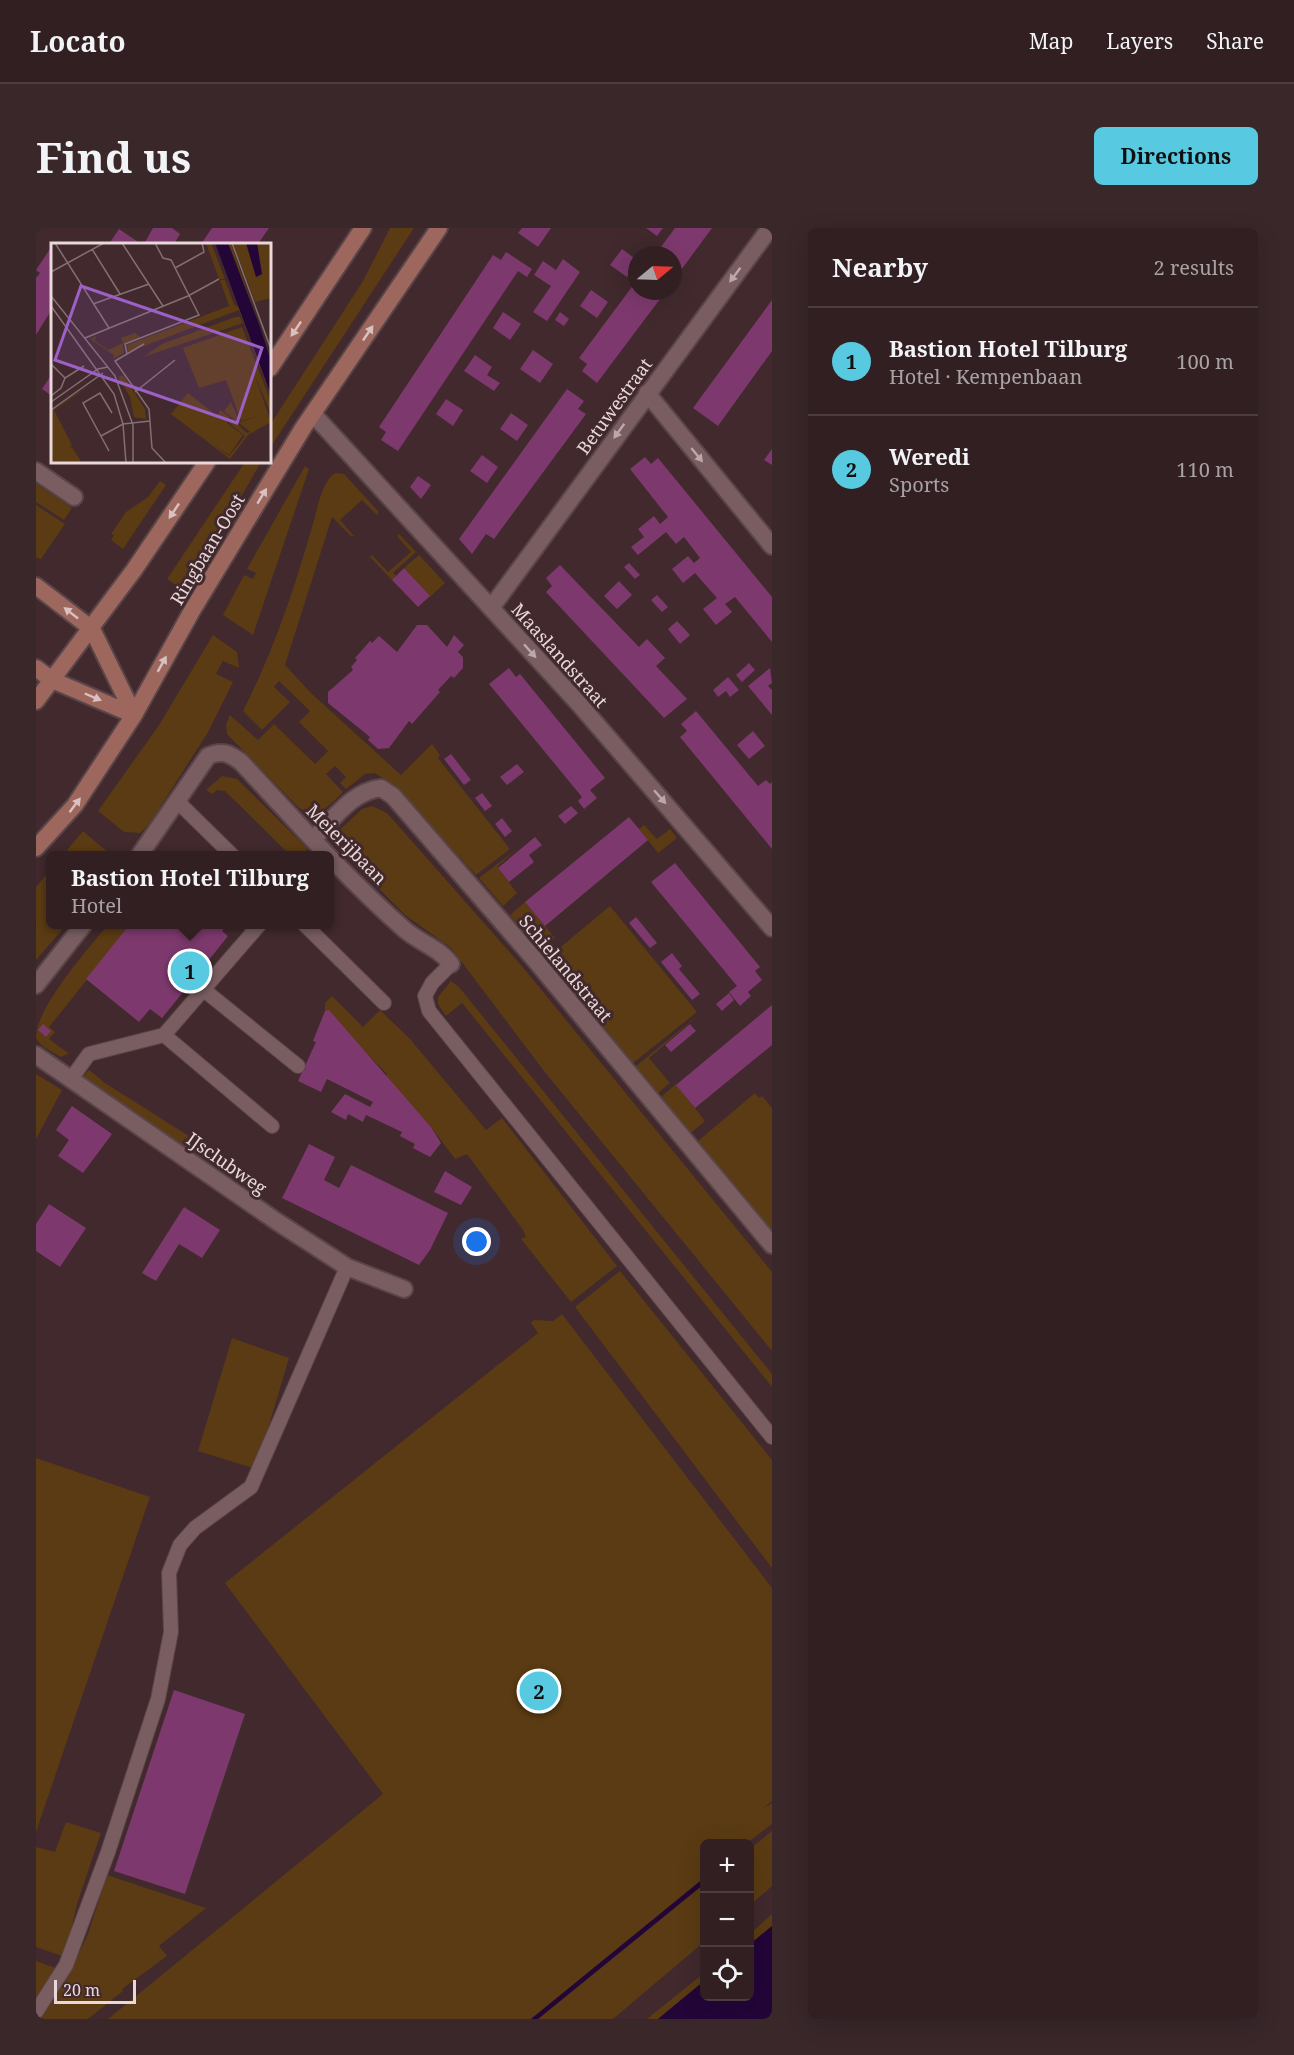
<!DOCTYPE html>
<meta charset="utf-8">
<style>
:root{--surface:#311f22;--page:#39272a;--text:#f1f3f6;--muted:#a8a2a5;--line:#4c3d40;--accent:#57c9e1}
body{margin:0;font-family:"Noto Serif",serif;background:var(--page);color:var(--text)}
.controls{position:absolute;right:18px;bottom:18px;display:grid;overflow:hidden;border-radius:9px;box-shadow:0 6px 24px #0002}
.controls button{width:54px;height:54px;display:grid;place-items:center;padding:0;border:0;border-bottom:2px solid var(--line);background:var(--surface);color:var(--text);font:30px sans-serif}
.compass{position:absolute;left:592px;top:18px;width:54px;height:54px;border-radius:50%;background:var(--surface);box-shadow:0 6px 24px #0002;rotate:71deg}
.scale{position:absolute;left:18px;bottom:15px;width:82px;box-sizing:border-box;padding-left:6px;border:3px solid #e8d8da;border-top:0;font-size:16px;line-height:21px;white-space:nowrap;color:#e8d8da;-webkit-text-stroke:4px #41292d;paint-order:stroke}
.you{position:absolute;left:441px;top:1014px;width:21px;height:21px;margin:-15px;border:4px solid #fff;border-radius:50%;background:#1a73e8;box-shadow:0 0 0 9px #1a73e833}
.badge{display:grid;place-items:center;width:39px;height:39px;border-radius:50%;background:var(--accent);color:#111;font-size:20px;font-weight:700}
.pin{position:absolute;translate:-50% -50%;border:3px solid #fff;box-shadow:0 2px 6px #0006}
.popup{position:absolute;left:10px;top:623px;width:288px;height:78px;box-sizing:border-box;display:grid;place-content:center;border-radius:9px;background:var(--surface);filter:drop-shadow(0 2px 4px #0005);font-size:20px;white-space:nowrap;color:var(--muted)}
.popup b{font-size:22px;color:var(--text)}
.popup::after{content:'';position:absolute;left:50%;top:100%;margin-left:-12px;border:12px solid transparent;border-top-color:var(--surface)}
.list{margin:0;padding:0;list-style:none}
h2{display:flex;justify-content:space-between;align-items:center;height:78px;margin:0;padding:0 24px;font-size:26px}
h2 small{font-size:20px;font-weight:400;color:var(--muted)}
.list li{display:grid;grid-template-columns:39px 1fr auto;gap:18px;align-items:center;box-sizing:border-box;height:108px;padding:0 24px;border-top:2px solid var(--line)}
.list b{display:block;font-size:22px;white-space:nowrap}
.list p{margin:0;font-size:20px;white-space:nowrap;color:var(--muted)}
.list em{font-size:20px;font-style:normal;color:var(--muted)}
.icon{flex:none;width:33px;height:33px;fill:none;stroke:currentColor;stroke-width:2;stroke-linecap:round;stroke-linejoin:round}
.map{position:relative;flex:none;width:736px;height:1791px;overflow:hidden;border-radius:9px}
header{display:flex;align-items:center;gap:36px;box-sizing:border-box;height:84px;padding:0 30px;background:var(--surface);border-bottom:2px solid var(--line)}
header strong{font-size:28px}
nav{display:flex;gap:33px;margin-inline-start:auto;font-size:21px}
.intro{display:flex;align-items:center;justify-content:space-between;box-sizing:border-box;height:144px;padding:0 36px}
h1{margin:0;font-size:42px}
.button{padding:15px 27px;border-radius:9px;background:var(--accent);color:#111;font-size:21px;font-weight:700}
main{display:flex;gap:36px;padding:0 36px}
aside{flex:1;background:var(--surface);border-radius:9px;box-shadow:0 6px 24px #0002}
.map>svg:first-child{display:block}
</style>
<header>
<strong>Locato</strong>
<nav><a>Map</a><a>Layers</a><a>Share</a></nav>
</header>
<div class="intro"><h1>Find us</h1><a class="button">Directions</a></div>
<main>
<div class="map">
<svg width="736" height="1791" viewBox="0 0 736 1791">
<rect width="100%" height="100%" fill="#41292d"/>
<path fill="#5a3b13" d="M354,0H378L234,220V197L327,53Z
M209,234H225L151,364L131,351Z
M269,238L273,241L217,407L187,387L208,347L217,351L220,345L211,341Z
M299,245L308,246L343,284L341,287L326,272L304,292L318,308L316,309L296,289L249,437L276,466L365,547L396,516L404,527L402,530L474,621L440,647L357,557L339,545L329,546L310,561L304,555L310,549L299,538L290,546L307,564C294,577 281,593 262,579L191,506L190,497L194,487L222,512L238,496L279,536L292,523L263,494L274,483L243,453L238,459L254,474L226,502L207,483C237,424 258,362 276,299C281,283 285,254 299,245Z
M124,253L130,257L87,321L75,312L78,307L75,306L90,284L112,269Z
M0,255L36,280L28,292L0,274Z
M0,277L29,296L5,331L0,329Z
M363,306L380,324L357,345L360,348L356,352L334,329L336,327L352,344L375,324L361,308Z
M383,327L409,355L394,369L368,340Z
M177,407L201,424L203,440L187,433L180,446L197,454L171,506L112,598L104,605L88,604L62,583L123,497Z
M186,548L201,551L272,621L265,627H254L189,563L181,562L176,566L170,562Z
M336,578L351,585L485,737L736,1044V1123L508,843L415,720L369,687L297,614V608L326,581Z
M608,597L621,611L634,601L641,610L622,625L603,601Z
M47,603L75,627H27Z
M481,621L461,639L481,665L467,678L443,650Z
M14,642L15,696L30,697L0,732V659Z
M489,674L519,710L508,719H502L474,687Z
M574,678L661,784L597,835L514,733L515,727Z
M72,697H95L13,799L19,804L13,811L32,825L36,824L25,829C17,824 2,818 0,809C0,780 53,719 72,697Z
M415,753L423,759L736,1146V1159L426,775L410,788L402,776V769Z
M296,768L327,799L344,782L374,811L450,902L466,890L581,1038L535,1074L485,1011L490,1009L487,1002L431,926L419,931L395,899L350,849L351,846L289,783V775Z
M671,780L613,830L634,855L622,865L600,838Z
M53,842L69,855L224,953L218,962L53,856L47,848Z
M0,846L26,862L0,911Z
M640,856L669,893L655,905L625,869Z
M719,865L723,870L726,868L736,880V1004L662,913Z
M584,1043L736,1232V1340L539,1079Z
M526,1086L736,1360V1573L726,1581L736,1575V1596L711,1615L668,1616V1650L495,1791H72L347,1566L189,1355L502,1105L495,1095L498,1092L517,1093Z
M196,1110L253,1130L220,1241L162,1223Z
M0,1230L114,1269L0,1604Z
M30,1594L65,1605L41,1676L29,1729L0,1719V1619L19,1624Z
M736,1603V1658L714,1677V1621Z
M71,1647L170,1680L123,1718L131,1728L86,1761L87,1763L52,1791H4L35,1742L52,1706Z
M668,1656V1714L577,1791H502Z
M736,1686V1698L714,1716V1706Z
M0,1733L22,1741L0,1774Z
M668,1745V1753L622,1791H611Z"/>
<path fill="#230538" d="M668,1650V1656L502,1791H495Z
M736,1698V1791H622L668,1753V1768H714V1716Z"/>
<path fill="#7d396d" d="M117,0H136L144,6L138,16H108Z
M176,0H233L222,16H165Z
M486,0H515L502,19L482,5Z
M610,0H627L621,8Z
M639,0H676L637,53V27H619Z
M83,1L105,16H73Z
M16,18V81L0,107V50L4,45L0,42Z
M586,21L601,32L591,49L574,37Z
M470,24L496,41L491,49L482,43L362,223L345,212L350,204L343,199L457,27L465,32Z
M527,31L544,44L511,93L497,84L515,58L498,47L507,33L520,42Z
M601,52V63H630L561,155L546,143L551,136L543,130Z
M555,62L572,74L561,90L544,78Z
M736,72V123L682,198L657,180Z
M467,84L485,96L474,112L457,100Z
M524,84L533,91L528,98L519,92Z
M497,122L517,136L504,155L484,141Z
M439,127L456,139L451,147L464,155L458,163L428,143Z
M16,146V168L6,161Z
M531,161L548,173L542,181L550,186L458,311L450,306L436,326L423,311Z
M410,171L427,182L417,198L400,186Z
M475,185L492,197L481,213L464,201Z
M736,221V237L728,232Z
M446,227L462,239L451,255L434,243Z
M609,229L615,236L622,230L736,369V414L699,369L689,376L696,384L680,397L667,381L681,370L659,345L647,355L636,341L652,328L658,335L664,330L648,309L640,316L630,304L602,327L595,319L608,309L602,301L618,288L624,296L632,289L594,241Z
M382,248L395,257L385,271L374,259Z
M593,335L604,347L599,351L588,339Z
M524,337L603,419L611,411L629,430L620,438L651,471L628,490L510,364L516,358L510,350Z
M368,340L394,368L382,379L356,352Z
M583,353L596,367L581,381L568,368Z
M621,367L632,379L626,384L615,372Z
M641,393L654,407L644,416L632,401Z
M381,397H391L411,419L418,407L428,417L422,424L427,429V440L418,450L415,448L402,462L404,464L376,496L373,493L353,520L342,521L332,512L334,509L292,475V464L317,442L315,439L321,432L319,430L334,413L336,415L343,408L361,424Z
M713,435L719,442L706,454L700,447Z
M473,440L480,449L484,446L569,550L554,562L561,570L548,581L542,573L546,569L453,456Z
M734,440L736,455L732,458L736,462V487L712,458Z
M692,449L703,462L694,469L690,463L682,469L677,462Z
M660,483L722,558L730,552L734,556L736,554V621L644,509L651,503L645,496Z
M717,503L729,518L713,531L701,517Z
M415,526L435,552L428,557L408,531Z
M481,536L488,544L471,557L464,549Z
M446,565L456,578L449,583L439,570Z
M535,578L542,585L529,596L522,588Z
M593,589L612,612L509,698L489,674Z
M466,590L476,603L469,609L459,596Z
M499,609L506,617L493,627L498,634L473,654L462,640Z
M639,635L724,739L719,743L726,752L712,764L715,768L704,778L693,764L701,758L615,654Z
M600,689L621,715L614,720L593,695Z
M94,696H191L186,703L192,708L168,738L169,745L161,747L126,790L114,781L103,794L50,751Z
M636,725L646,738L643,741L664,766L656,772L625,734Z
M693,765L698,772L686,783L680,776Z
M736,777V817L659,880L640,857Z
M293,782L395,899L405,915L394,929L377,920L379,916L364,908L366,904L330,887L327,894L312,886L310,892L295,884L309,866L334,879L337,874L291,851L285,864L262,853L280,814L277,813L289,783Z
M7,796L15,803L10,809L2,802Z
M654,796L660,803L635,824L629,817Z
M36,878L76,906L47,945L22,928L33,912L20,902Z
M273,916L299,929L288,952L303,960L315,937L412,985L394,1022L383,1037L246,970Z
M409,943L436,959L425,977L398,964Z
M13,976L50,1000L24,1039L0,1023V996Z
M148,979L184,1002L166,1030L143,1016L120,1053L106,1045Z
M138,1462L209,1486L149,1666L78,1643Z"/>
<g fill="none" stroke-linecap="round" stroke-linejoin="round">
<g stroke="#594548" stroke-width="16">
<path id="service" d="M141,573L197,628
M268,696L348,775
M415,736L396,755L389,768L393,783L736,1209
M168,762L262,838
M128,807L236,898
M35,851L53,826L128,807L224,696
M0,1784L30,1737L72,1624L122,1471L135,1404L133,1345L144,1317L159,1300L215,1259L311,1039"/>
</g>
<g stroke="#594548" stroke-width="20">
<path id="minor" d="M611,165L736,318
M277,186L544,477L736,700
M0,243L38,269
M455,380L734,0
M277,611C297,592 316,563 345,560L357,568L499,732L736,1017
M103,628L172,528C186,522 193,525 205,534C258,591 310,650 368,701C384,715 402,719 415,736
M0,757L48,696
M0,827L240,993L311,1039L368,1061"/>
</g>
<g stroke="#594548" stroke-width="20">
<path id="secondary" d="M234,140L327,0
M0,358L56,401L98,487
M0,440L16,452L98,487
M0,473L98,342L171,234
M0,620L39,577L98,487L157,381L267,200L403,0"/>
</g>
<use href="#service" stroke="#795d61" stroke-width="14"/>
<use href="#minor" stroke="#795d61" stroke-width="16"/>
<use href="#secondary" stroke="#9d675d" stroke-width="16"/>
</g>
<defs><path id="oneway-solid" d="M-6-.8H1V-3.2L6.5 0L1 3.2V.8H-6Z" transform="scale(1.5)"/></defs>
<g fill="#bca7aa">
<use href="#oneway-solid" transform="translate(699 47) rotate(127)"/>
<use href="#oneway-solid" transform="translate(583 203) rotate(126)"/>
<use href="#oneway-solid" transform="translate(661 227) rotate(51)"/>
<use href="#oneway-solid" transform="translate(494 423) rotate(48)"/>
<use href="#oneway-solid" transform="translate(624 569) rotate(49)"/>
</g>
<g fill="#d9c1c1">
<use href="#oneway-solid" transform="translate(260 101) rotate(124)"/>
<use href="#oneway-solid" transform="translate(332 105) rotate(-56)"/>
<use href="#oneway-solid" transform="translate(226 268) rotate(-59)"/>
<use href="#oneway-solid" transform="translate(138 283) rotate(124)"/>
<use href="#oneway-solid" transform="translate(35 385) rotate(-142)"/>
<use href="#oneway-solid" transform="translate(126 436) rotate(-61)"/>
<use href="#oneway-solid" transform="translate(57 469) rotate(23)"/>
<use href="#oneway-solid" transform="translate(39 577) rotate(-53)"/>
</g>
<g text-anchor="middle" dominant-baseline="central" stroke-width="6" stroke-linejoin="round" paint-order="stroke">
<g font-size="18" fill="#e8d8da" stroke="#41292d">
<text transform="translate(578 178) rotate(-54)">Betuwestraat</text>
<text transform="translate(171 321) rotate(-59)">Ringbaan-Oost</text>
<text transform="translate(524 427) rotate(48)">Maaslandstraat</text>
<text transform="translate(311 616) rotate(45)">Meierijbaan</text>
<text transform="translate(530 740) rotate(50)">Schielandstraat</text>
<text transform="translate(191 935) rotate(35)">IJsclubweg</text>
</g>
</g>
<g transform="translate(15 15)">
<rect width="220" height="220" fill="#41292d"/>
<path d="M155,0H160L174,36H168ZM164,0L190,63L220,154L188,67L77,109L76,102L178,63L169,37H174L183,61L188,65ZM177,0H180L220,118L199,63L195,62L199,61L197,52ZM182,0H220V55L204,59ZM184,74H189L192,80L92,114L111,101ZM191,84L220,159V171L204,133L220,179L197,192L179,216L120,171L137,150L167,174L169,167L179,174L176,180L192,192L178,212L161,200L178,213L194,193L178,180L181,176L196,190L199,189L173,168L180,159L189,179L214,171L190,178L175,137L148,145L132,105ZM84,90L89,94L72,101L73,110L62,116L63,112L39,96L45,93L44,98L57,107L72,100L70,95ZM72,132L94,166L95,176L83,174L79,154L67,134ZM45,138L3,167L21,202L18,205L21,204L31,220H0V167Z" fill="#5a3b13"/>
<path d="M164,0H177L209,84L220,118V152ZM195,0H206L211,31L205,34Z" fill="#230538"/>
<path fill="none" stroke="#846f72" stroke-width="1.5" d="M4,0L58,85M71,0L112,63M181,0L221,109M41,6L69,51M124,25L153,9L151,0M0,29L53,0M0,53L64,133L82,182M42,61L98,41M0,63L63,151L72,181M34,95L137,53L168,36M93,101L64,118L98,166L101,205L115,220M76,111L74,101L148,72L120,17L112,15L104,0M0,121L14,135M84,149L124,117M0,153L10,145L14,135L33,123M0,159L47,126L57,124M0,167L52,130M72,181L75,220M50,193L72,181L99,178M58,208L32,160L49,150L61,170M82,220V182"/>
<path fill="#9c60c7" fill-opacity="0.15" stroke="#9c60c7" stroke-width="3" d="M30,43L211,105L186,180L4,117Z"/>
<rect width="220" height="220" fill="none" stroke="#e8d8da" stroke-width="3"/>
</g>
</svg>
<div class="controls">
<button>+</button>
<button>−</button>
<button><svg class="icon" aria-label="locate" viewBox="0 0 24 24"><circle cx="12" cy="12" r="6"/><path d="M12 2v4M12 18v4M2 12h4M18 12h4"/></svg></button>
</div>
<svg class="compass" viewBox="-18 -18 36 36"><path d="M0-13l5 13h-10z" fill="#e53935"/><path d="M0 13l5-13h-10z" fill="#a8a2a5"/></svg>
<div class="scale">20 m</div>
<div class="you"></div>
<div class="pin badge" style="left:154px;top:743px">1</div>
<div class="popup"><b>Bastion Hotel Tilburg</b>Hotel</div>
<div class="pin badge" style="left:503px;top:1463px">2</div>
</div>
<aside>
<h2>Nearby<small>2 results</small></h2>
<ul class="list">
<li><span class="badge">1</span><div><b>Bastion Hotel Tilburg</b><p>Hotel · Kempenbaan</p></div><em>100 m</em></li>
<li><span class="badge">2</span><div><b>Weredi</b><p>Sports</p></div><em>110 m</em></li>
</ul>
</aside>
</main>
